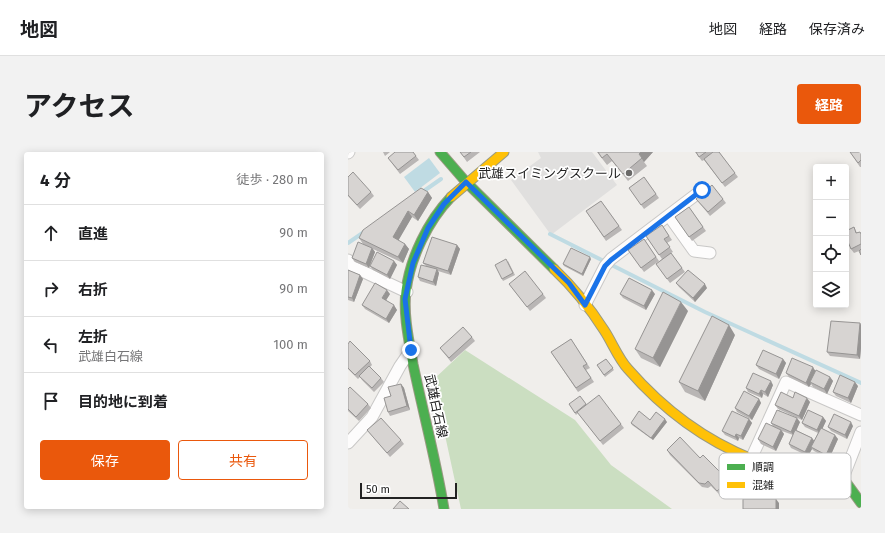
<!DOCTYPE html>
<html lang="ja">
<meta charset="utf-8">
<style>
:root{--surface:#fff;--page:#f2f2f2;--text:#202124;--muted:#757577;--line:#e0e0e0;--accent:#ea580c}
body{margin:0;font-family:"Fira Sans","Noto Sans JP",sans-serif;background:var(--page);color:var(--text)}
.controls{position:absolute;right:12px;top:12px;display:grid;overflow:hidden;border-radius:4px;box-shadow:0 2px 10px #0003}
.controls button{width:36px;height:36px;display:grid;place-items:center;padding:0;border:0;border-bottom:1px solid var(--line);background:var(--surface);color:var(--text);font:20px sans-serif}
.scale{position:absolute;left:12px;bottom:10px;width:97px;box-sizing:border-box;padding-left:4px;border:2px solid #222;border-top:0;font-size:11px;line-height:14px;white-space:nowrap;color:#222;-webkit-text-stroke:3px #fff;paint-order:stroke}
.stop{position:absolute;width:12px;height:12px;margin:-9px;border:3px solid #1a73e8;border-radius:50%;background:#fff}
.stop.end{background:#1a73e8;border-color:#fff;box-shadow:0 1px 4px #0008}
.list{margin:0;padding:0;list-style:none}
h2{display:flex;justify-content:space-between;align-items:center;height:52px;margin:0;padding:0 16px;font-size:17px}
h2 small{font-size:13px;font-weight:400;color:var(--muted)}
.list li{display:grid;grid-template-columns:26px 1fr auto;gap:12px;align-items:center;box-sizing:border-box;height:56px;padding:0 16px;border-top:1px solid var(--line)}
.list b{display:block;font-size:15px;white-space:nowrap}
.list p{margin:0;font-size:13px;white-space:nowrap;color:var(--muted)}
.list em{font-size:13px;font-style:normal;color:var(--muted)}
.actions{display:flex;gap:8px;padding:12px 16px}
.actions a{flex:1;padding:9px 0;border:1px solid var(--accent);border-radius:4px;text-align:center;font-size:14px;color:var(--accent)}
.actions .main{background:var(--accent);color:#fff}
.icon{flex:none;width:22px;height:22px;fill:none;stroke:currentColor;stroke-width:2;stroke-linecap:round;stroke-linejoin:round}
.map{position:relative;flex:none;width:513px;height:357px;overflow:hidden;border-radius:4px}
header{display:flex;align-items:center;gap:24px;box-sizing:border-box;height:56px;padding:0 20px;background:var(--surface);border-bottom:1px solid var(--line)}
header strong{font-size:19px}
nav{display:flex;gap:22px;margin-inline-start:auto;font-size:14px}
.intro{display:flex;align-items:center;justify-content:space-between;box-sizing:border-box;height:96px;padding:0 24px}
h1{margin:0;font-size:28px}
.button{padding:10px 18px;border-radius:4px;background:var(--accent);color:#fff;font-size:14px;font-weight:700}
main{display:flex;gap:24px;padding:0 24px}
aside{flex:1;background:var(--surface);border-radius:4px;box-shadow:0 2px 10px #0003}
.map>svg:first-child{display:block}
</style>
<header>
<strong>地図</strong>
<nav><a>地図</a><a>経路</a><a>保存済み</a></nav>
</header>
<div class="intro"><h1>アクセス</h1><a class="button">経路</a></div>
<main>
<aside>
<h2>4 分<small>徒歩 · 280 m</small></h2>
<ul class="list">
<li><svg class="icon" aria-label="ahead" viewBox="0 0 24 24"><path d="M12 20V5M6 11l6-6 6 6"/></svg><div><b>直進</b></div><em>90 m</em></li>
<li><svg class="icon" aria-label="right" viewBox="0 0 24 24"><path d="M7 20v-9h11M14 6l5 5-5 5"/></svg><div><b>右折</b></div><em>90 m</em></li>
<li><svg class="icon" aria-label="left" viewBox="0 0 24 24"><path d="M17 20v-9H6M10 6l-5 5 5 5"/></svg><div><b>左折</b><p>武雄白石線</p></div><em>100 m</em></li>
<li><svg class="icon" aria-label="arrive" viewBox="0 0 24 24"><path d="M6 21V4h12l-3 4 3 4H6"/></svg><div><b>目的地に到着</b></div></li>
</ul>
<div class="actions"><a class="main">保存</a><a>共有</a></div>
</aside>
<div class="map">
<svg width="513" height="357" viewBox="0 0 513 357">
<rect width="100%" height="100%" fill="#f0eeeb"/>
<path fill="#cbdec1" d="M117,198L227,268L263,313L324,357H113L85,228Z"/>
<path fill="#e0dfde" d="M190,0H244L269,33L203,83L163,28L193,6Z"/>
<path fill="#bfdbe3" d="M81,6L92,21L67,40L56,25Z"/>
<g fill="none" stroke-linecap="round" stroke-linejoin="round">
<path stroke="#bfdbe3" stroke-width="4" d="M73,41L93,27
M202,82L357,160L513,231
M0,91L16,80"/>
<g stroke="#c9c8c7" stroke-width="13">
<path id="street" d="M0,1L1,0
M321,64L346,99L362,101
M0,108L1,113L59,140
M237,153L257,114L263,107L354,38
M0,291L24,265L52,214L63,198
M403,307L438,230L513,263
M495,326L513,280"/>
</g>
<g stroke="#999a82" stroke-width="11">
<path id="fast" d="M92,0L118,30L206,117
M404,307L447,318L495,326L513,351
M96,357C88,308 75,260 65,212C61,189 55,162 58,139C62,106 80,69 103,45"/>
</g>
<g stroke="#999a82" stroke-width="11">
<path id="slow" d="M103,45L156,0
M206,117C225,135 242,156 256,178C264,190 270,206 280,217C314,256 356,288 404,307"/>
</g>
<use href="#street" stroke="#fdfcfc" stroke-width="11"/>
<use href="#fast" stroke="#4caf50" stroke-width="9"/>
<use href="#slow" stroke="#ffc107" stroke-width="9"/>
</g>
<path fill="#b9b6b5" d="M35,0H42L37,4Z
M65,0L71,8L52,22L40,6Z
M112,0H132L119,10Z
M249,0H305L296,10L299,14L280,29L264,9L259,13Z
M347,0H371L390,25L377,35L356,8L354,9Z
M502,0H513V15H512Z
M0,25L23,40L26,44L12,57L0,44Z
M296,25L311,46L296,57L281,36Z
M80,40L84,46L70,69L64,65L50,88L57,92L61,97L55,111L25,97L27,100L21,116L7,110L4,106L15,92L11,86Z
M348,47H375L378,51L362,64Z
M253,49L274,78L258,89L238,59Z
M341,55L358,79L344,89L327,65Z
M314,73L324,88L319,91L325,100L323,101L337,120L322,131L308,112L314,107L298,84Z
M506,75L509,81L512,80L513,81V103L511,99L506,101L503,97Z
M296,87L311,109L296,120L280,98Z
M109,93L112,97L103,123L90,119L91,121L88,134L72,129L70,125L78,114L75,111Z
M243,107L235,124L216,114L215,112Z
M46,109L49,113L42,127L25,118L22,114Z
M160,109L167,123L155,129L154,127Z
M0,118L12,123L15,127L6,150L0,148Z
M328,131L359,136L347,150L331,135Z
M161,132L195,142L198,146L182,159Z
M42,142L38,148L49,158L41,171L17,157L14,153Z
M272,142H307L298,158L275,146Z
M340,159L312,215L293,206L287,197Z
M512,171L513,173V196L512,207L482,204L479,200Z
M387,183L357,249L337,240L331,230Z
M124,185L127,189L103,210L92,196Z
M223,187L242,216L238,218L246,230L230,240L203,200Z
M0,192L22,209L24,213L22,215L33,226L36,230L26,240L14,228L12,225L10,227L0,217Z
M258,207L266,218L257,225L249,213Z
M435,207L438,211L431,227L411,217L408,213Z
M467,219L482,225L485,229L479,242L465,235L463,232L461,235L441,225L438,221Z
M53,232L56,236L62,258L42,264L40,260L43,244Z
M425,233L420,245L415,242L414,246L400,240L398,236Z
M510,234L503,251L488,244L485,240Z
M0,237L20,252L23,256L11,269L0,259Z
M445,246L462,250L454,268L430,257L427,253Z
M411,247L413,251L404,268L389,260L387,256Z
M221,252L238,253L273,272L276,276L255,293L230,261L228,263Z
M475,265L478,269L474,277L490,287L481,307L466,299L464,297L460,304L443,296L441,292L445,283L434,279L436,282L428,299L413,292L410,287L425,274L423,271L452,270L448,278L464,286L466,289L470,281L457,275L454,271Z
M401,267L404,271L395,288L391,286L390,289L377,283L374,279Z
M302,268L319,270L305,288L284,273L283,271Z
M505,274L499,287L483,279L480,275Z
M19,278L53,288L56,292L42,305Z
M319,298L352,306L380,328L383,332L372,343L363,334L360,336L354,335L322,303Z"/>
<path fill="#969493" d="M293,0H305L296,10L291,2Z
M80,40L84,46L70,69L66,63Z
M60,59L64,65L49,91L45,85Z
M57,92L61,97L55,111L50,105Z
M109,93L112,97L103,123L100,119Z
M24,96L27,100L21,116L18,112Z
M242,105L243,107L235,124L234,122Z
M46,109L49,113L42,127L39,123Z
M89,117L91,121L88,134L85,130Z
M12,123L15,127L6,150L4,146Z
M357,132L359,136L347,150L345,146Z
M39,138L42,142L37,150L34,146Z
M304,138L307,142L298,158L296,154Z
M333,150L340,159L312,215L305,206Z
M46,153L49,158L41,171L38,167Z
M512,171L513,173V196L512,207L509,203Z
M381,173L387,183L357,249L350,239Z
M435,207L438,211L431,227L428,222Z
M465,215L468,220L462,230L463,232L461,235L458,231Z
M482,225L485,229L479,242L476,237Z
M423,229L425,233L420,245L417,240Z
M507,230L510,234L503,251L500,246Z
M53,232L56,236L62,258L59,254Z
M413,238L415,242L414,246L411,242Z
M459,246L462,250L454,268L451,264Z
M411,247L413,251L404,268L401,264Z
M475,265L478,269L472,282L469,278Z
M449,266L452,270L446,284L443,280Z
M317,267L319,270L305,288L303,286Z
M401,267L404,271L395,288L393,284Z
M503,270L505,274L499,287L497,283Z
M433,278L436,282L428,299L425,295Z
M388,282L391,286L390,289L387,285Z
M487,283L490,287L481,307L478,303Z
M464,286L467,290L463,295L464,297L460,304L457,300Z
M428,347L431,351V357H428Z"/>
<path fill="#d7d4d2" stroke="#969493" d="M47,0H65L68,4L50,18L40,6Z
M112,0H123L116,5Z
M250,0H293L291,2L294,6L275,22L259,2L254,6Z
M348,0H358L351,5Z
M365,0H371L387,21L374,31L356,7Z
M502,0H513V8L510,11Z
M5,20L23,40L9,53L0,43V25Z
M296,25L308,42L293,53L281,36Z
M364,33L375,47L360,60L348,47Z
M73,36L80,40L66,63L60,59L45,85L57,92L50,105L11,86L15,78Z
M253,49L271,74L256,85L238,59Z
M341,55L355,75L341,85L327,65Z
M314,73L321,84L316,87L322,95L311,103L298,84Z
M506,75L508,81L512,80L513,82V92L503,97L498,85V79Z
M84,85L109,93L100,119L75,111Z
M296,87L308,105L293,116L280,98Z
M10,90L24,96L18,112L4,106Z
M223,96L242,105L234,122L215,112Z
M513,97V103L511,99Z
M29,100L46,109L39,123L22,114Z
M323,101L334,116L319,127L308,112Z
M158,107L165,121L154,127L147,113Z
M73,113L89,117L85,130L70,125Z
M0,118L12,123L4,146L0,145Z
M340,118L357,132L345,146L328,131Z
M177,119L195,142L179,155L161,132Z
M281,126L304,138L296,154L272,142Z
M27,131L39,138L34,146L46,153L38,167L14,153Z
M315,140L333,150L305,206L287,197Z
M364,164L381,173L350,239L331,230Z
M483,169L512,171L509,203L479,200Z
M115,175L124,185L101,206L92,196Z
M223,187L239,212L235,214L243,226L228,236L203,200Z
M2,189L22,209L7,223L0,216V192Z
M415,198L435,207L428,222L408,213Z
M444,206L465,215L458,231L438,221Z
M258,207L265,216L256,223L249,213Z
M21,214L33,226L24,236L11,224Z
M468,218L482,225L476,237L462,230Z
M405,221L423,229L417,240L413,238L411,242L398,236Z
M492,223L507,230L500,246L485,240Z
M53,232L59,254L40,260L36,246L43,244L40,235Z
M2,235L20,252L8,265L0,257V237Z
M396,239L411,247L401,264L387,256Z
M433,240L445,246L447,240L459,246L451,264L427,253Z
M251,243L273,272L252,289L229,260Z
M232,244L238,252L227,261L221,252Z
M429,258L449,266L443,280L423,271Z
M460,258L475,265L469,278L454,271Z
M291,259L302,268L308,260L317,267L303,286L283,271Z
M384,259L401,267L393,284L388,282L387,285L374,279Z
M486,262L503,270L497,283L480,275Z
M33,266L53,288L39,301L19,278Z
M418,271L433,278L425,295L410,287Z
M473,276L487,283L478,303L463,295Z
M447,278L464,286L457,300L441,292Z
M332,285L352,306L355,303L380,328L369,339L360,329L357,332L351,331L319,298Z
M395,347H428V357H395Z
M52,349L61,357H45Z"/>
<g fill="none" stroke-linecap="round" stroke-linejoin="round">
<path stroke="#1a73e8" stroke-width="5" d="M63,198L57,147L65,111L80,76L96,52L118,30L221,131L237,153L257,114L263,108L354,38"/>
</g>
<circle fill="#6a6968" stroke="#fff" stroke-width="1.5" cx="281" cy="21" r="4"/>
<g text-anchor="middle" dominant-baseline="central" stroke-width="3.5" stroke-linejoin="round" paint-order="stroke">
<g font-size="13" fill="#222" stroke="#fff" text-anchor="end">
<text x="273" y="21">武雄スイミングスクール</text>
</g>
<g font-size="13" fill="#222" stroke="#fff">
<text transform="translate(88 254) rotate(78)">武雄白石線</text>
</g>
</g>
<rect x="371" y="301" width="132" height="46" rx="6" fill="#fff" stroke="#bdbdbd" stroke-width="1"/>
<rect x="379" y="312" width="18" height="6" fill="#4caf50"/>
<rect x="379" y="330" width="18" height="6" fill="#ffc107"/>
<g font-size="11" fill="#222">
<text x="404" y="319">順調</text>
<text x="404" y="337">混雑</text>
</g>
</svg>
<div class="controls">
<button>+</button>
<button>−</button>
<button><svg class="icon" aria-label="locate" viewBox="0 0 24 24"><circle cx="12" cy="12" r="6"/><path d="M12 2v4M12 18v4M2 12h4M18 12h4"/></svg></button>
<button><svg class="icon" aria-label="layers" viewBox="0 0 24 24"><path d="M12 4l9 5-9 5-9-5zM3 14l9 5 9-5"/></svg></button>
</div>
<div class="scale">50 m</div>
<div class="stop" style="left:354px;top:38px"></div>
<div class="stop end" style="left:63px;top:198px"></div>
</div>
</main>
